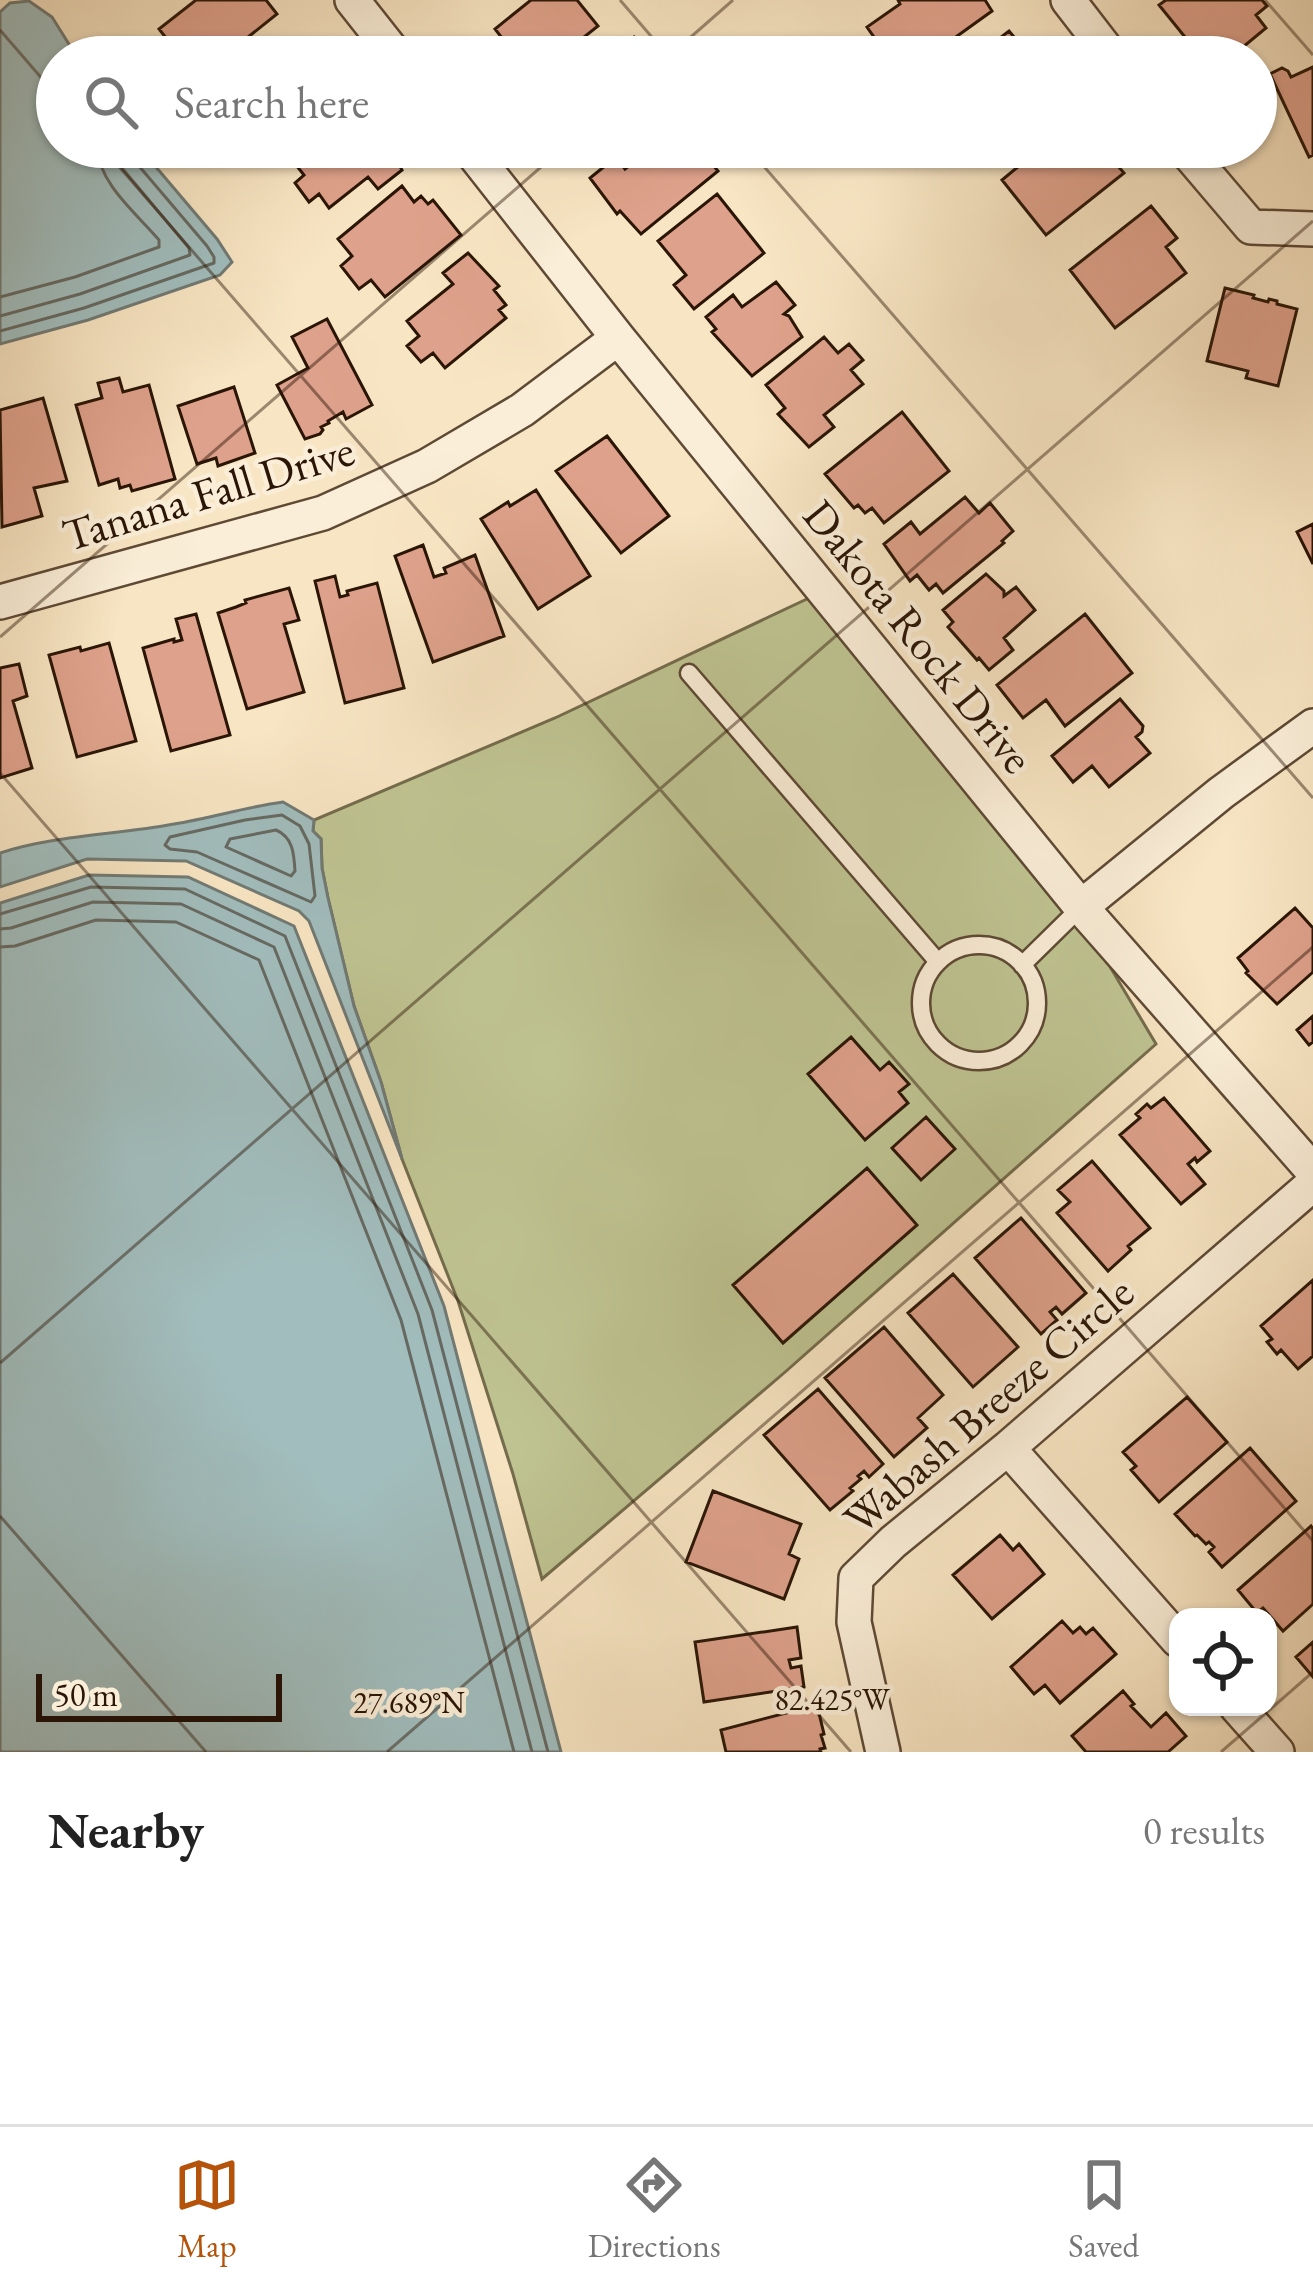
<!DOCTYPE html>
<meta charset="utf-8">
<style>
:root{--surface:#fff;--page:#f2f2f2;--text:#222;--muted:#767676;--line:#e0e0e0;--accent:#b45309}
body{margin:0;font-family:"EB Garamond",serif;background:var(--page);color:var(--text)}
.controls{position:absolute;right:36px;bottom:36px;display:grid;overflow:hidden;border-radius:24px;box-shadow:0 3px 9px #0004}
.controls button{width:108px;height:108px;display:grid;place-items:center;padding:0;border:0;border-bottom:3px solid var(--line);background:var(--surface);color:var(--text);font:60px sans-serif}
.scale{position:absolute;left:36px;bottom:30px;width:246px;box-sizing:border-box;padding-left:12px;border:6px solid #2a1506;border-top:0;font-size:33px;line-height:42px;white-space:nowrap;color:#2a1506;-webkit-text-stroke:9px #faeed8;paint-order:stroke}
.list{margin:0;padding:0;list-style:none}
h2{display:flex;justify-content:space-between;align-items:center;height:156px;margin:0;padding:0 48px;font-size:51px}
h2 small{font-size:39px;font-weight:400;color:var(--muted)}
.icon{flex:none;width:66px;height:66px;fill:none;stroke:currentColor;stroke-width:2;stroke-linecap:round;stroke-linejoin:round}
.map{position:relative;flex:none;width:1313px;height:1752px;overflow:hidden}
.search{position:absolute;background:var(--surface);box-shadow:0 3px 9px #0004;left:36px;right:36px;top:36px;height:132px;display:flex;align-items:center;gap:30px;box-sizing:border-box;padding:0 42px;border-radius:66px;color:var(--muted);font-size:45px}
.sheet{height:372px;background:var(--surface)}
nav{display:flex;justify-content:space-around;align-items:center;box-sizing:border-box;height:168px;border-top:3px solid var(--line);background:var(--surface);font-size:33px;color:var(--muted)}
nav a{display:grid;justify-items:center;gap:6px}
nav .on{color:var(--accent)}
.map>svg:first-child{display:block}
</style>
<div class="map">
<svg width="1313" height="1752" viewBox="0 0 1313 1752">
<rect width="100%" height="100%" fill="#f8e5c3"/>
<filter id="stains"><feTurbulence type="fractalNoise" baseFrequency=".00167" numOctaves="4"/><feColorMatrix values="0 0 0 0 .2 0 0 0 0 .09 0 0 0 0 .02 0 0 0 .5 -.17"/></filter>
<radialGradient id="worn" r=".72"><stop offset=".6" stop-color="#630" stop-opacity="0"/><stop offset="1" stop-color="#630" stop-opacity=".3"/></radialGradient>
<path fill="#bfc492" stroke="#746c4c" stroke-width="3" d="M809,598L1109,965L1156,1044L784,1373L542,1579L513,1474L458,1301L402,1159L381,1082L354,1006L328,898L322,868L321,839L313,831L314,820L555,718Z"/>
<path fill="#a1bdbd" stroke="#717a74" stroke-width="3" d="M29,1L52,17L77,57H57V147H139L217,239L232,262L220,275L88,320L0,344V12L10,3Z
M283,802L314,820L313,831L321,839L322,868L328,898L354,1006L381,1082L402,1159L309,921L299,911L186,861L87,859L0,887V853C56,835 116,835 174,824C211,818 246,807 283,802Z
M89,875L188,877L294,926L444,1306L561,1752H0V903Z"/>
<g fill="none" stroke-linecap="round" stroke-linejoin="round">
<path stroke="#666962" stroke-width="3" d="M0,297L75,277L159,247V240C136,213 99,184 97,147
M0,316L80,294L190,255L189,248L122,168L116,158L115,147
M0,331L84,308L214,263V257L207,246L133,159L131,147
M282,815L300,826L309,844L315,896L311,902L197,852L170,849L165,845L170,837L245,820Z
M276,830C293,837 294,854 295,871L291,876L226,847L230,839Z
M0,914L91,887L185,889L285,936L432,1310L548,1752
M0,929L11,928L93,902L181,904L274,947L418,1314L532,1752
M0,947L15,946L96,920L176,922L259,960L401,1320L514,1752"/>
</g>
<path fill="#dea18b" stroke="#2a1506" stroke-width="3" d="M196,0H266L277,14L223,57H181L159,29Z
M531,0H577L598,26L559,57H504L512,51L495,29Z
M898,0H985L992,11L928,57H888L867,27L900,4Z
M1166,0H1262L1267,6L1256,15L1266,28L1231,57H1210L1192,39L1189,42L1159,5Z
M1009,31L1023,48L1019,52L1022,57H975Z
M634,37L651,57H609Z
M1313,67V155L1309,157L1270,74L1282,68L1288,71L1291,77Z
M309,147H389L402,170L378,189L368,177L329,208L319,194L309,202L295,183L304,175L292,160Z
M563,147H595L576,162Z
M652,147H698L718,171L641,234L620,211L617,214L590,178L616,157L625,169Z
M1042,147H1099L1104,153L1101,156L1105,162L1111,158L1124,173L1046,235L1002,180Z
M402,186L414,202L421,196L428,204L433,200L461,235L385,297L371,280L359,289L341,266L352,256L338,239Z
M717,194L764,253L694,309L674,285L686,275L658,241Z
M1151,206L1177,238L1166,247L1186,273L1115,328L1070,270Z
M468,253L499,286L494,290L506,305L499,310L506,318L445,368L433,353L421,362L407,346L419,336L407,321L453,284L443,273Z
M776,282L795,305L784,314L789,316L802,337L752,376L712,332L716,329L706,317L733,295L742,307Z
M1225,288L1254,295L1253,298L1268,302L1269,299L1277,301V304L1297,309L1278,386L1246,378L1248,371L1207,361Z
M327,319L372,405L346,419L343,412L328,421L329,423L321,427L323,430L320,434L305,439L277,385L308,368L292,337Z
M824,337L838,353L849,344L863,360L851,370L863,384L824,415L834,427L809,447L778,414L785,408L766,385Z
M119,378L123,392L149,385L175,479L132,491L130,485L120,488L118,479L99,485L76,405L102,398L98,383Z
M234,387L255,453L218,466L216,458L197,464L178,406Z
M43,398L67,481L34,488L42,516L2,527L0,410Z
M902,412L949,471L884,523L872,508L865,513L858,505L854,508L825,474Z
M607,436L669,516L621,553L556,471Z
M536,490L590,576L538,609L481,519L508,502L510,506Z
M965,497L979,513L990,503L1013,531L1002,541L1004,543L943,593L936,584L929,590L917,575L910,581L884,544L911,522L920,534Z
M1313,524V564L1297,532Z
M423,545L434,577L446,573L444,568L475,555L504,636L433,662L395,556Z
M986,574L1004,591V596L1016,587L1035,610L1004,638L1013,650L989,670L979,658L977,660L948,627L953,622L943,610Z
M335,576L340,597L348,595L347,591L377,583L404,688L345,703L315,581Z
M289,588L299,620L284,624L304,692L247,709L218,613L236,607L246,603L245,600Z
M196,614L230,735L171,751L143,648L174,639V642L182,640L176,619Z
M1085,614L1132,673L1065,726L1046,700L1023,718L997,685Z
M109,643L136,741L77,757L49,655L80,647L81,651Z
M19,664L27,696L13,701L32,768L0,778V668Z
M1120,699L1143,726L1142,732L1136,737L1150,753L1109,787L1092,766L1073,782L1052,756Z
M1295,908L1313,928V972L1277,1004L1246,973L1248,971L1238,958Z
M1313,1016V1042L1309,1045L1297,1030Z
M851,1037L880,1070L889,1062L909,1084L899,1092L908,1103L865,1140L808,1074Z
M1164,1098L1210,1151L1197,1162L1195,1158L1188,1164L1205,1184L1181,1204L1120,1135L1140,1118L1136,1114L1147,1104L1151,1108Z
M926,1117L955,1149L921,1180L892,1148Z
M1092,1161L1150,1228L1128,1246L1131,1250L1108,1271L1057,1213L1070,1202L1058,1190Z
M867,1168L917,1225L783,1343L733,1285Z
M1021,1218L1086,1293L1062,1314L1056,1307L1050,1312L1057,1320L1041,1334L975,1258Z
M953,1274L1018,1347L973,1387L908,1313Z
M1313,1280V1356L1298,1369L1281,1350L1277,1354L1267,1342L1272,1339L1261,1326Z
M884,1327L943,1395L918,1418L927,1428L894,1457L825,1378Z
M818,1389L883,1464L869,1477L864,1471L858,1476L861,1479L850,1488L853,1491L830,1510L764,1435Z
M1187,1397L1227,1442L1159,1502L1131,1470L1136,1466L1123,1452Z
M1250,1448L1296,1501L1222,1567L1209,1552L1214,1547L1209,1542L1206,1544L1197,1535L1195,1536L1175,1514Z
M713,1491L801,1524L789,1554L799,1559L784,1599L686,1562Z
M1311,1526L1313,1529V1604L1283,1631L1263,1608L1257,1613L1238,1590Z
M1000,1535L1013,1550L1019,1544L1044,1574L992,1619L953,1575Z
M1062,1621L1073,1633L1080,1627L1086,1634L1093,1628L1116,1654L1060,1703L1045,1685L1034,1694L1011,1667Z
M797,1627L801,1658L789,1660L791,1668L801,1666L804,1687L704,1702L695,1642Z
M1313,1642V1677L1296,1657Z
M1123,1691L1134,1704L1131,1706L1151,1727L1166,1713L1186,1736L1168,1752H1086L1072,1736Z
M817,1705L824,1734L821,1735L825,1748L820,1749L821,1752H726L721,1730Z"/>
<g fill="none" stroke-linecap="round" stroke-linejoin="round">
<g stroke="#5e4935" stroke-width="21">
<path id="service" d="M689,673L938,962
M921 1003a58 58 0 1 1 116 0a58 58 0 1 1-116 0Z
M1022,965L1081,907"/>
</g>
<g stroke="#5e4935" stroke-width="38">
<path id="minor" d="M352,0L397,57
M1068,0L1112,57
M468,147L618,338L1081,907L1313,1171
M1183,147L1251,227L1313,229
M0,602L323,513L427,466L522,410L618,338
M1081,907L1221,793L1313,726
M1008,1448L1178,1640
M1237,1707L1277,1752
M883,1752L854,1622L856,1578L893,1542L1008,1448L1313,1184"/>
</g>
<use href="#service" stroke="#faeed8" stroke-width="16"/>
<use href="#minor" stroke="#faeed8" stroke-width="33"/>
</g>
<path fill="none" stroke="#2a1506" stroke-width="3" stroke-opacity="0.45" d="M620,0L669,57M1265,0L1313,55M0,30L57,96M668,57L733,0M102,147L1313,1541M747,147L1313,798M0,637L564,147M0,773L851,1752M0,1363L1313,221M0,1516L206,1752M387,1752L1313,947M1221,1752L1313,1672"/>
<g text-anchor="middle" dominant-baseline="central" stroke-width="9" stroke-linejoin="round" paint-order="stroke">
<g font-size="45" fill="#2a1506" stroke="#faeed8">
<text transform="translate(208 492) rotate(-17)">Tanana Fall Drive</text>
<text transform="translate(919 636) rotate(51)">Dakota Rock Drive</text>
<text transform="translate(988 1405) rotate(-41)">Wabash Breeze Circle</text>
</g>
</g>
<g font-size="30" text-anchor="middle" fill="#2a1506" stroke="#faeed8" stroke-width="9" stroke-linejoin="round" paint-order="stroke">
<text x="832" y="1710">82.425°W</text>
<text x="409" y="1713">27.689°N</text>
</g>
<rect width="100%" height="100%" filter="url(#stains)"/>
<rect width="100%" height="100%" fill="url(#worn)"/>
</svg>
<div class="controls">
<button><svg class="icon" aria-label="locate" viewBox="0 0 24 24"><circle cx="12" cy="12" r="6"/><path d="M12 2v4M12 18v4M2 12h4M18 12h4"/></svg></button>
</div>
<div class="scale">50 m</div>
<div class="search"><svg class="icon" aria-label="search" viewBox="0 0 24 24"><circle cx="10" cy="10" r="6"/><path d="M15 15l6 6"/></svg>Search here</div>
</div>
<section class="sheet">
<h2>Nearby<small>0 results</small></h2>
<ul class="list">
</ul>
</section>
<nav>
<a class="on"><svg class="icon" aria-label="map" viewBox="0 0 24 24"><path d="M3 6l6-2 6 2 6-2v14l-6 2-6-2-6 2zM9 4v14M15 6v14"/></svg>Map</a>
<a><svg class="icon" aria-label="directions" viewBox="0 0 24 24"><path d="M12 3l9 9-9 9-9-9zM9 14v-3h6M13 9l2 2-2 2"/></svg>Directions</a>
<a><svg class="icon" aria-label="saved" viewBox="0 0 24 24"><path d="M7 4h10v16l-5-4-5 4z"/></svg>Saved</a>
</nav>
